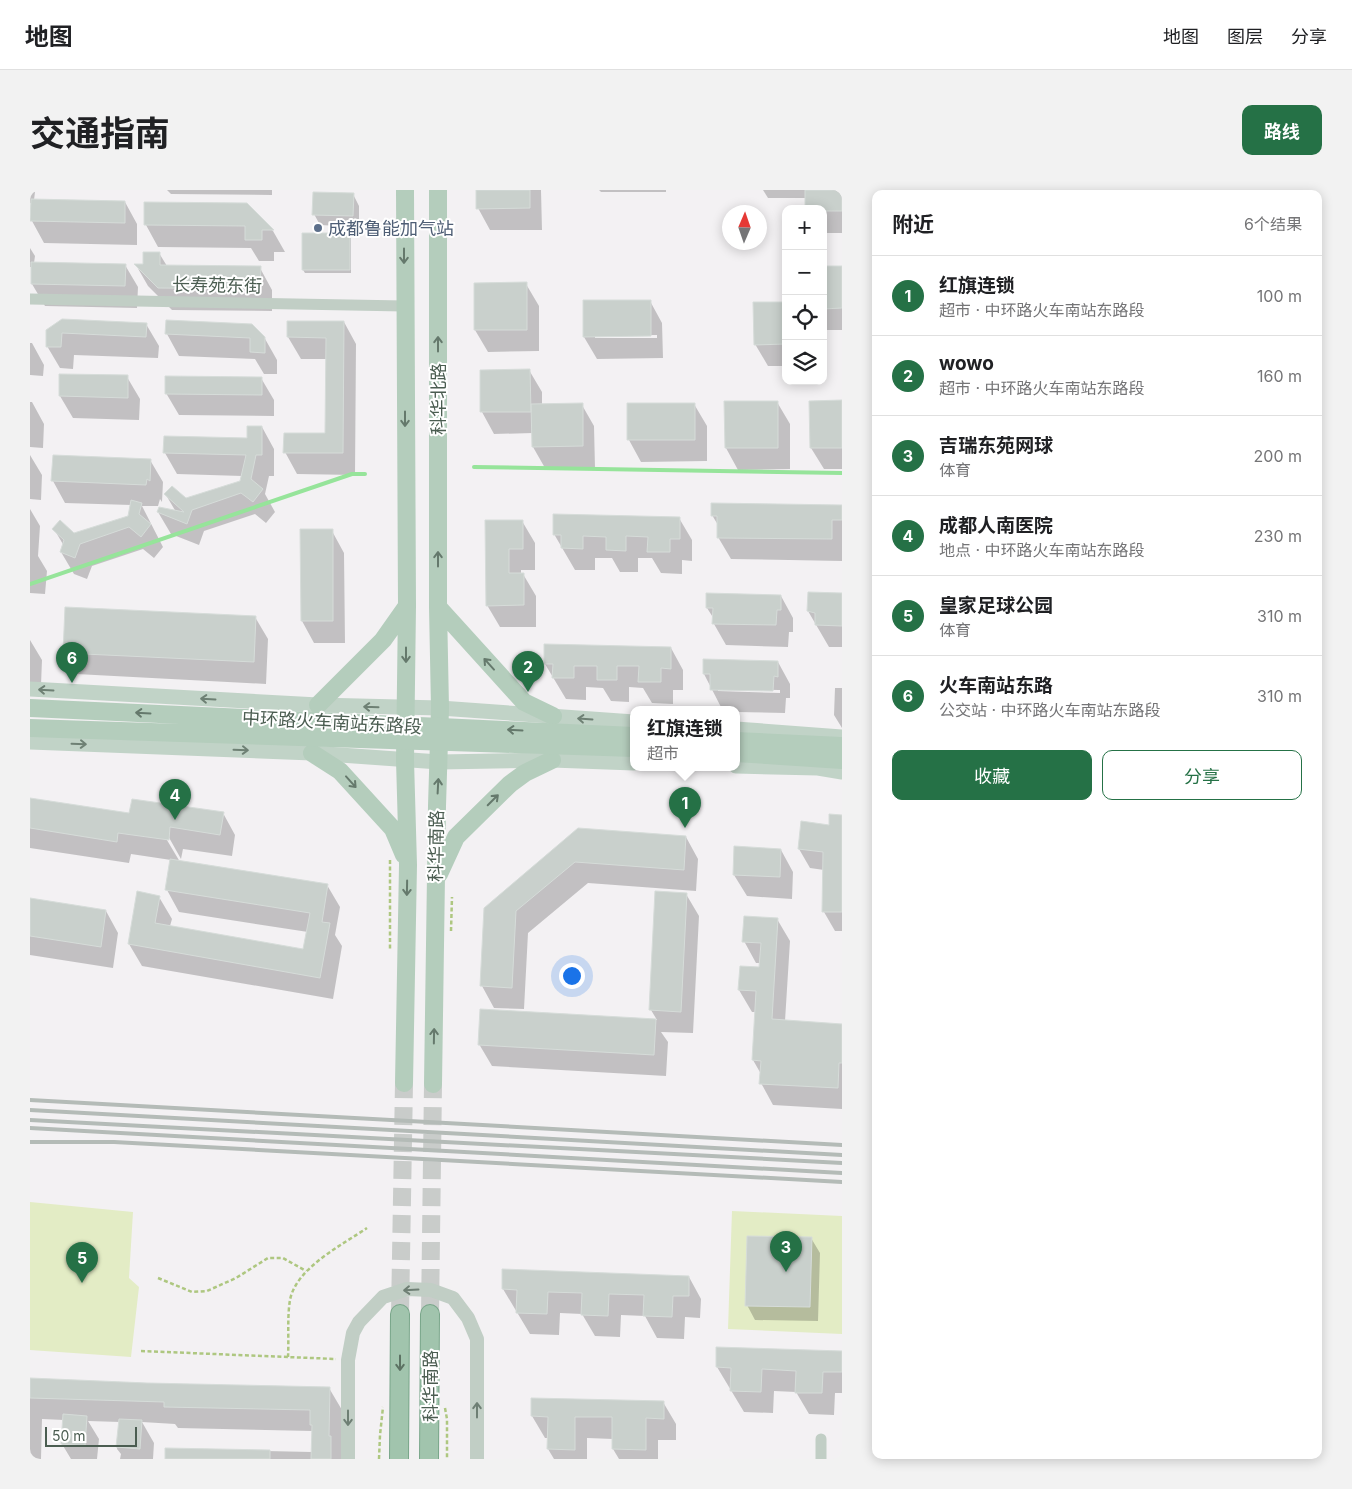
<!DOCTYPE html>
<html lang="zh">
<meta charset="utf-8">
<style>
:root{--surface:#fff;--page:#f2f2f2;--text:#202124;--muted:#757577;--line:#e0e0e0;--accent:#257146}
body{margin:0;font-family:Inter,"Noto Sans SC",sans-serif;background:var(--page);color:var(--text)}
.controls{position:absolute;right:15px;top:15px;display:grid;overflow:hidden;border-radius:10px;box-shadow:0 2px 12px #0003}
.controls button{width:45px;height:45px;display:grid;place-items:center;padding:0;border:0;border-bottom:1px solid var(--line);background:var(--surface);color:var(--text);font:25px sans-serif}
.compass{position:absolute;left:692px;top:15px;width:45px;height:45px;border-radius:50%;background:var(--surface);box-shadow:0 2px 12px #0003;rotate:2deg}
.scale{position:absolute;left:15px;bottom:12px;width:92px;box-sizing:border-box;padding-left:5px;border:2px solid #4b5d51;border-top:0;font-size:14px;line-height:18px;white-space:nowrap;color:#4b5d51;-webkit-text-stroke:4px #fff;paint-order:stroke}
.you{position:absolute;left:541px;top:785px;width:18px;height:18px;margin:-12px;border:4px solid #fff;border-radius:50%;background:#1a73e8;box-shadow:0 0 0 8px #1a73e833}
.badge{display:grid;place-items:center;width:32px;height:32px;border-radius:50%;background:var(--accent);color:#fff;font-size:16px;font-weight:700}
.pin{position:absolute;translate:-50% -41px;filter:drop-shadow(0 1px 2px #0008)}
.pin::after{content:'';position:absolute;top:26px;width:18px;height:15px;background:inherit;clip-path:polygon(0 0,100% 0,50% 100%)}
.popup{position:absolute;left:600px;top:516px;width:110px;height:65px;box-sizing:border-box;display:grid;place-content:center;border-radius:10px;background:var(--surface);filter:drop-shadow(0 1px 4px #0005);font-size:16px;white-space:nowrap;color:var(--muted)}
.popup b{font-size:19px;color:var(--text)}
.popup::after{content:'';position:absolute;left:50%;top:100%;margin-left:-10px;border:10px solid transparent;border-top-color:var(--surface)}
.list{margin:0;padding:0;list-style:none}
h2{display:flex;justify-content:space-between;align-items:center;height:65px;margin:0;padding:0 20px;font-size:21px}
h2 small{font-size:16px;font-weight:400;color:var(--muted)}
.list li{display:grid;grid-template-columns:32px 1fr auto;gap:15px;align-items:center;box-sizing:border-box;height:80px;padding:0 20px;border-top:1px solid var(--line)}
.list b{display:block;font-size:19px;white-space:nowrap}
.list p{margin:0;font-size:16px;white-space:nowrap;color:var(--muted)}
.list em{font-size:16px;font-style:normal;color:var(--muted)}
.actions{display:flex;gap:10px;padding:15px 20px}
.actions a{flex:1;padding:11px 0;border:1px solid var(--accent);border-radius:10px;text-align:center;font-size:18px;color:var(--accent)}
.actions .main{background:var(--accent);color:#fff}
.icon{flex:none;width:28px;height:28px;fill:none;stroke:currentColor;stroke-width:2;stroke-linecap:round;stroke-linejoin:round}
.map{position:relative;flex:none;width:812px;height:1269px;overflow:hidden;border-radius:10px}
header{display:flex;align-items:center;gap:30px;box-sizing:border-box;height:70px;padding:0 25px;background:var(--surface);border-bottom:1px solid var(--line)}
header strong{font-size:24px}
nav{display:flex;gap:28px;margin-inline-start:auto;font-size:18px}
.intro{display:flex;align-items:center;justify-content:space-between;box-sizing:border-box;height:120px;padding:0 30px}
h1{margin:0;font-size:35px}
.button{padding:12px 22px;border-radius:10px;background:var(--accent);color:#fff;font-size:18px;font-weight:700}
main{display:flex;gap:30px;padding:0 30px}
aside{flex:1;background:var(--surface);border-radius:10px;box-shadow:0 2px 12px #0003}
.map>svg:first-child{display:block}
</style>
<header>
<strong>地图</strong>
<nav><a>地图</a><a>图层</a><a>分享</a></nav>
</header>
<div class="intro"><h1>交通指南</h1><a class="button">路线</a></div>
<main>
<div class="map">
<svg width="812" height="1269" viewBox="0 0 812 1269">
<rect width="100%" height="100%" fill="#f3f1f3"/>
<path fill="#e3ecc5" d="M0,1012L103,1022L99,1088L109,1097L101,1167L0,1160Z
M702,1021L812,1026V1144L698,1139Z"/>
<path fill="#0003" fill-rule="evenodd" d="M0,0L5,2L4,10L95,12L107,34V55L14,53L2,31V13H0Z
M137,0H242V5L141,4Z
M448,0H511L512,40H460L448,18Z
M569,0H636V2H571Z
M733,0H812V43H793V19L776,8H738Z
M323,4L329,16V37L290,35L284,24Z
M116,14H216L243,41L255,62H244V71H229L221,58L128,57L116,35Z
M319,44L321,47V83H275L273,80Z
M0,58L5,66L4,73L95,75L108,97L107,118L15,116L2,94L3,77H0Z
M129,63L137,76L230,78L242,100V121L142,120L118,96L106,75H114Z
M812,77V140H793V78Z
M496,94L509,116V161L458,162L445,140Z
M620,111L632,133L633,168L567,169L554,147ZM627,145V148H565V146Z
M756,113V176H738L725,154Z
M137,132L234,147L247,170V184H234L225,169L149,166L137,144Z
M314,132L326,154L325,285L267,284L255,262L296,244L297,169H271L258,147Z
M116,134L129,156L128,168L44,165L43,179L30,178L17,156L18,141Z
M0,153H2L14,175L13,186L0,185Z
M499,180L512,202V215H552L564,236L565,278H515L503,257V243L464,244L452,222L451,181Z
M30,185L97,187L110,209L109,230L43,228L30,206Z
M231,188L244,210V226L149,225L136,203Z
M0,212H2L14,234L13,258L0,257Z
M747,212L760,234V279L708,280L696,258Z
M812,212V279H794L781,258Z
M664,214L677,236V271L611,272L599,250Z
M232,237L244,259V286H239L235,304L245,322L236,333L225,324L174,341L169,355L141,344L128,322H146L136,305L155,310L211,292L212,286L147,284L135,263L218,249Z
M0,265L12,285L11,310L0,309Z
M120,270L133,292L132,312L130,309L128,316H112L133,357L124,368L113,359L62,376L57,389L44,384L31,362L34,356L24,339L43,344L99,327L101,315L35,313L23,291Z
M812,316V371L701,369L688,347V335L682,325Z
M0,319L10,336L8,366L17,381L15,404L0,403Z
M649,328L662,350V371L652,370V384L631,383L622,368H608V382H590L582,368H565V380H545L524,344Z
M492,331L505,353V380H491V384H493L506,406V437H470L457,415V332Z
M302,341L314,363L315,453H284L272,431Z
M812,404V457H799L778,421Z
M751,406L763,428V442H759L758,457L696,455L684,434V429L677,418Z
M225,427L238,449L236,494L46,484L34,462Z
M0,450L12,470L11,495H0Z
M641,458L653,480V500H643V514L622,513L613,498L599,497V512L581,511L573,498L556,497V510L536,509L515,474Z
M748,472L760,494V508H756L755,523L706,522V519H692L674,484ZM688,499L750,500V503L688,501Z
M805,498H812V538L804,525Z
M0,609L100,625L193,623L205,645L202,666L153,659L151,669L137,644L134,645L150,672L297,695L310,717L305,745L312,756L303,809L112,776L99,754L129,707L142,729L140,736L274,760L278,742L149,722L137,700L141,670L101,664L99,673L0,658Z
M812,626V741H805L794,722V680L780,678L769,659Z
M549,639L656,647L668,669L666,701L558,693L498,743L494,819L464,818L452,796L456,719Z
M751,660L763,682L762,709L717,706L704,685Z
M656,704L669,726L663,843L631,842L638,852L636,886L462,876L449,854L451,820L627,830L621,820Z
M0,709L76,721L88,743L83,778L0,765Z
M747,729L760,751L755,831L812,835V919L743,915L731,893V884L723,870L726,822H722L709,800L730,778L731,773H726L714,751Z
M781,1048L790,1063L788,1131L725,1130L717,1115Z
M659,1087L671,1109L670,1128L655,1127L654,1149L627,1148L615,1126L591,1125L590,1147L565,1146L552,1124L530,1123L529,1145L500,1144L473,1099Z
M812,1163V1203H805L804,1225L779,1224L766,1202L744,1201L743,1223L714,1222L687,1177Z
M0,1190L299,1198L312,1220V1269H136V1259L282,1262V1241L148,1238L145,1234L112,1232L124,1253L123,1269H90L91,1264L87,1259L90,1232L58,1231L69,1249L67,1269H41L32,1254L34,1230L12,1229L11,1269H0Z
M633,1212L646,1234V1250H628V1269H589L583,1259V1249L557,1248V1269H524L518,1259L519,1248H515L502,1226Z"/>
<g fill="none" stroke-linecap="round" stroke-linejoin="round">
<path stroke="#96e49a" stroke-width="4" d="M444,277L812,283
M0,394L322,284H335"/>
</g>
<path fill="#c9d0cc" stroke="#d6dcd9" d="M446,0H500V18L446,19Z
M775,0H812V21H793V19H775Z
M283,2L324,3L323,26L282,25Z
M1,9L95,11V33L0,31Z
M114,12L217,13L244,40H232V50H215V36L114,35Z
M272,43H320V80H272Z
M113,62H130V75L231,76L230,99L128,98L104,74H113Z
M1,72L96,74L95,96L1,94Z
M793,76H812V118L793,119Z
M497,92V140H444V93Z
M553,110H621V146L553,147Z
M723,112H756V154L724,155Z
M32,129L117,133L116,147L32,143L31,157H16V140Z
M136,130L222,134L235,147V163L220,162V148L135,144Z
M257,131H314L313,263H253L254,243H295L296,148L257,147Z
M500,179L501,222H450V180Z
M29,184L98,185V208L29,206Z
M135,186L232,187V205L135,204Z
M812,210V258H780L779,211Z
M694,211H748V258H695Z
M553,213V256L502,257L501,214Z
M597,213H665V250H597Z
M217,236H232V265H226L221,289L233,299L223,312L211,303L162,320L157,334L127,322L129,317L154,322L134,304L142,296L156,308L210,291L216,265L133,263L134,246L217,248Z
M23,265L121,269L120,291L117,289L116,295L21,291Z
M101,310L112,313L109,324L121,334L111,347L99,337L50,354L45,368L30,362L34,350L22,339L30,330L44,343L98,326Z
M681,313L812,315V330H802V349L687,348V326H681Z
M523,324L650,327V349H640V362H617L618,347L596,346V361L576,360V347L553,346V359L531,358V345H523Z
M455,330H493V359H479V383H494V415L456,416Z
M270,339H303V431H271Z
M778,402L812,403V436L785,435V423L777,421Z
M676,403L751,405V420H747L746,435L682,434L683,418H676Z
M35,417L226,426L224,472L33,463Z
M514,454L641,457V479L631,478V492H608L609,476H587V490H567V476H544V488H522L523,474H514Z
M673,469L748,471V487L744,486L743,501L680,500V484H673Z
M0,608L99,623L102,609L194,622L190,645L140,637L139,650L88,643L87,652L0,638Z
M799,624L812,625V722H792L793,662L768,659L771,631L799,635Z
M548,638L656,646L654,680L545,672L486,721L482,798L450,796L454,718Z
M704,656L751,659L750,687L703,685Z
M140,669L298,694L292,732L300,733L290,788L98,754L107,701L130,706L125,733L273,759L280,723L135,700Z
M625,701L657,703L651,822L619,820Z
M0,708L76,720L71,757L0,746Z
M714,726L748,728L742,829L812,834V873H809L808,898L729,894L731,871L722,870L726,801L708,800L710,776L729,777L731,753L712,752Z
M450,819L626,829L624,865L448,855Z
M717,1046L782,1047L780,1117L715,1116Z
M472,1079L659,1086V1106H643L642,1127L613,1126L614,1105L579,1104L578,1126L551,1125L552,1103L518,1102L517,1124L486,1123L487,1100L472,1099Z
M686,1157L812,1161V1182H793L792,1203H765L766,1181L732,1179L731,1202L700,1201L701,1178L686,1177Z
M0,1188L117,1193L300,1197L299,1246H301V1269H281L282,1235H280V1220L134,1217V1212L0,1208Z
M501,1208L634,1211V1229L616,1228V1260L582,1259V1227H545V1260L517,1259L518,1227L501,1226Z
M33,1224L57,1226L55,1256L31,1254Z
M89,1229L112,1230L110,1259L86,1257Z
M135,1258L240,1260V1269H135Z"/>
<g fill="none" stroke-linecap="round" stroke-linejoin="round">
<path stroke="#c9ccca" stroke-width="18" stroke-dasharray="18 9" stroke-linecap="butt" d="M370,1124L374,893
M400,1124L403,894"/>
<g stroke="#79a68a" stroke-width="20">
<path id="trunk" d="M369,1269L370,1124
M399,1269L400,1124"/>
</g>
<path stroke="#aec780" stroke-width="2.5" stroke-dasharray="4 2.5" stroke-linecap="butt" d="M360,670V760
M421,741L422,707
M128,1088L162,1102L177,1101L206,1088L238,1068H253L276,1081
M111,1161L306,1169
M258,1167C259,1149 257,1128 260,1110C266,1078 312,1055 337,1038
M415,1218L417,1229V1269
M349,1269L350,1245L353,1217"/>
<path stroke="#c1cec5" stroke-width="11" d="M0,109L374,116
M791,1269V1249"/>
<path stroke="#c1cec5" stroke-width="14" d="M318,1269V1170L323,1143L329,1132L353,1107L377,1099L401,1100L423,1108L438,1128L447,1149V1269"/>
<path stroke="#c1d3c7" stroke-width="15" d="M0,499L288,515L410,518L604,532
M706,539L812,547
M0,552L282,563L409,572L522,570L604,573
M706,576L788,578L812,582"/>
<path stroke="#b4cdbc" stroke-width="18" d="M408,417L494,512L523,526
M288,515L353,450L377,416
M706,551L812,556
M282,563L310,581L363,639L374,665
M706,563L812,570
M409,684L426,647L480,594L495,583L522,570
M374,893L378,675L375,570L377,416L375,0
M403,894L407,616L410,518L408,417V0"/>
<use href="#trunk" stroke="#a1c4ad" stroke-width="18"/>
<path stroke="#b4bbb7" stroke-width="4" d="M0,910L812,955
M0,920L812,965
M0,930L812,973
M0,938L812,983
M0,952H84L812,992"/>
<path stroke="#b4cdbc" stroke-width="18" d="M0,518L604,546
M0,538L604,558"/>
</g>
<defs><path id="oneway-shaft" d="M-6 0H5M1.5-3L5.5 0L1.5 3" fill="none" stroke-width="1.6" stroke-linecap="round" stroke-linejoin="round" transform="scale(1.25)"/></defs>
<g stroke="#65796c">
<use href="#oneway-shaft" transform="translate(374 66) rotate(90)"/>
<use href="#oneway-shaft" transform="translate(408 154) rotate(-90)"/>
<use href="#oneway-shaft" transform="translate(375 229) rotate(90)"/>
<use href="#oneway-shaft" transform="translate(408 369) rotate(-90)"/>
<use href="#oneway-shaft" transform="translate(376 465) rotate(90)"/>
<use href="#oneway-shaft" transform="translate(459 474) rotate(-132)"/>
<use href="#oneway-shaft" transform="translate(113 523) rotate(-177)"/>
<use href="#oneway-shaft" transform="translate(485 540) rotate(-177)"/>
<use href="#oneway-shaft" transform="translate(321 592) rotate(48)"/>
<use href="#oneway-shaft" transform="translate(408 596) rotate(-87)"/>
<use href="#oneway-shaft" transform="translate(463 610) rotate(-45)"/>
<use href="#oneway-shaft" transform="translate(377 698) rotate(91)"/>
<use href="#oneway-shaft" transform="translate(404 846) rotate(-89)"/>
</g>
<g stroke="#6e8074">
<use href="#oneway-shaft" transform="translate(16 500) rotate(-177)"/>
<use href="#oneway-shaft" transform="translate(178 509) rotate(-177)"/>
<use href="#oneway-shaft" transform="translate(341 517) rotate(-178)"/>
<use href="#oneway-shaft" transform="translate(555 529) rotate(-176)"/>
<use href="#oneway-shaft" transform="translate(49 554) rotate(2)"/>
<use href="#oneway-shaft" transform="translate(211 560) rotate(2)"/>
</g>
<g stroke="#6e7f74">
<use href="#oneway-shaft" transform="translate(381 1100) rotate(177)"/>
<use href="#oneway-shaft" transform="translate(447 1220) rotate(-90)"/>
<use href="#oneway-shaft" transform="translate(318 1228) rotate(90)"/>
</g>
<use stroke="#5c7263" href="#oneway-shaft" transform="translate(370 1173) rotate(90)"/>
<circle fill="#5c6f8a" stroke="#fff" stroke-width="2" cx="288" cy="38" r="5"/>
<g text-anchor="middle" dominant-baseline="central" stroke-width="4" stroke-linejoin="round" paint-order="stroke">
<g font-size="18" fill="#4e5e75" stroke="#fff" text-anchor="start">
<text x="298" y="38">成都鲁能加气站</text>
</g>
<g font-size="18" fill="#4b5d51" stroke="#fff">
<text transform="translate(187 95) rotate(1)">长寿苑东街</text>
<text transform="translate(408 209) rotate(-90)">科华北路</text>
<text transform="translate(302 532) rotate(3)">中环路火车南站东路段</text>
<text transform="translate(406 656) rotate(-89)">科华南路</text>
<text transform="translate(400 1196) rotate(-90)">科华南路</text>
</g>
</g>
</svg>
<div class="controls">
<button>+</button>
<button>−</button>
<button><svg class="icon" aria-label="locate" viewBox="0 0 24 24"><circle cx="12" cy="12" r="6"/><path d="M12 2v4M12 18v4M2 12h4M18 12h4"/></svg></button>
<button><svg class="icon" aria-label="layers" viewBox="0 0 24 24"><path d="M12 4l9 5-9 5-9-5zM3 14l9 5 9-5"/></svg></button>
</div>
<svg class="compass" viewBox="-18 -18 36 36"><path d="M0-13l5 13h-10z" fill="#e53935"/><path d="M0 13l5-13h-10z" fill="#757577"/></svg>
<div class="scale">50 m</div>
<div class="you"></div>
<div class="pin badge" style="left:655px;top:638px">1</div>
<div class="popup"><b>红旗连锁</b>超市</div>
<div class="pin badge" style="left:498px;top:502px">2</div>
<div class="pin badge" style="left:756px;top:1082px">3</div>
<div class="pin badge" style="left:145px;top:630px">4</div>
<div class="pin badge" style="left:52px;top:1093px">5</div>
<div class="pin badge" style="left:42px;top:493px">6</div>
</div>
<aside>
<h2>附近<small>6个结果</small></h2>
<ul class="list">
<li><span class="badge">1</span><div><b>红旗连锁</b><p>超市 · 中环路火车南站东路段</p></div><em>100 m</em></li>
<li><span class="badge">2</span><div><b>wowo</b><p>超市 · 中环路火车南站东路段</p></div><em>160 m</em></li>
<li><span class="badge">3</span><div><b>吉瑞东苑网球</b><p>体育</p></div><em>200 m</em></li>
<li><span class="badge">4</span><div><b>成都人南医院</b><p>地点 · 中环路火车南站东路段</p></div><em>230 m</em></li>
<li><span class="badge">5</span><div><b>皇家足球公园</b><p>体育</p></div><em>310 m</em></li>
<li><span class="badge">6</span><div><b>火车南站东路</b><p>公交站 · 中环路火车南站东路段</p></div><em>310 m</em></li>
</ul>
<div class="actions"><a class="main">收藏</a><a>分享</a></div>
</aside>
</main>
